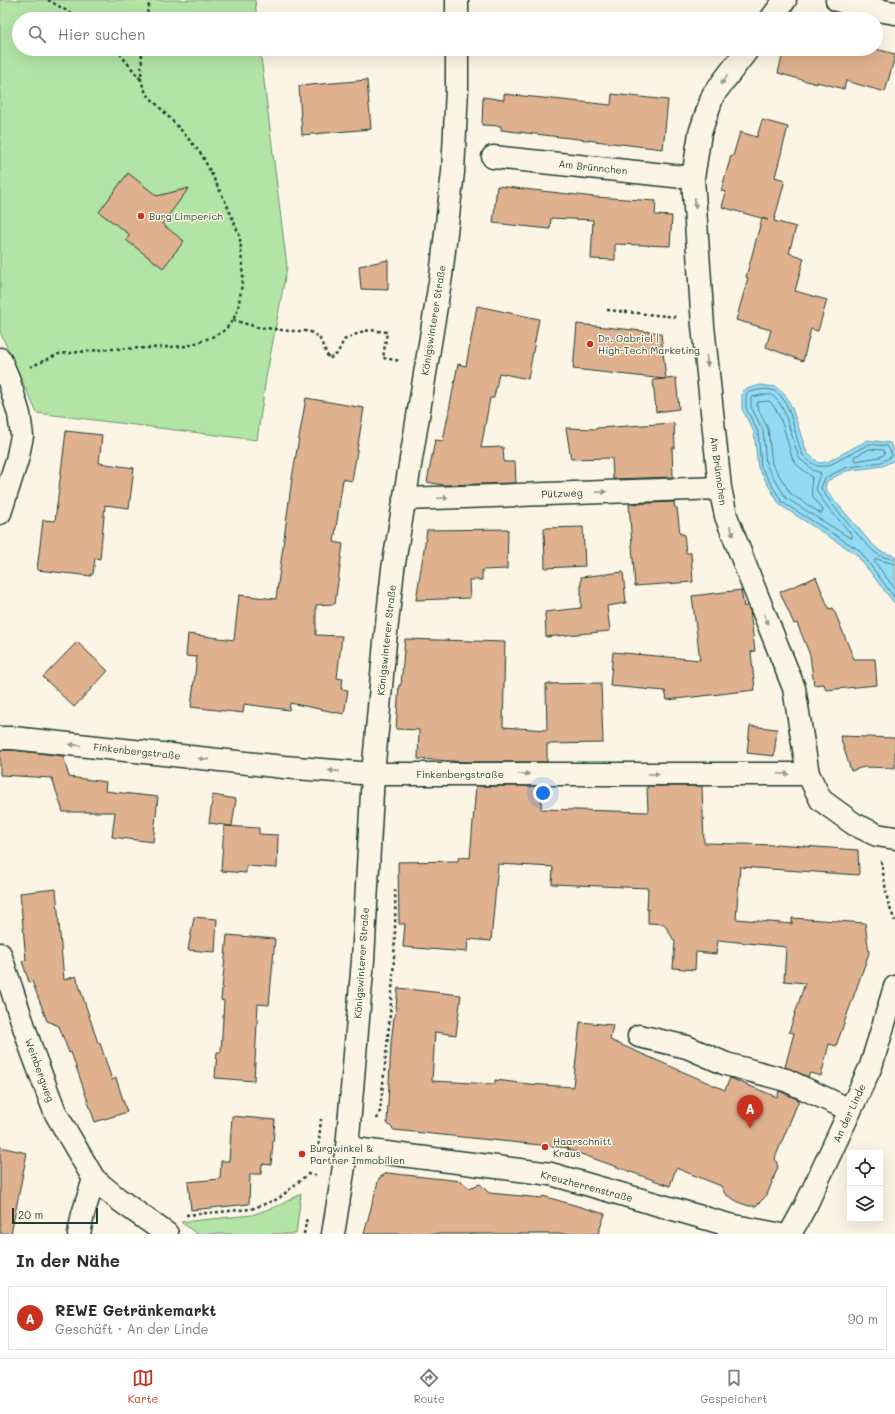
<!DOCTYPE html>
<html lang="de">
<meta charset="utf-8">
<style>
:root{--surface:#fff;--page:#f7f7f7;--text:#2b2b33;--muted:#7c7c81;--line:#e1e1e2;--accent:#c8321e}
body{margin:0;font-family:Mali,sans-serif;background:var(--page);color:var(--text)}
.controls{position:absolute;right:12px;bottom:12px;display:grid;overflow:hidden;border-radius:0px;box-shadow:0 4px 16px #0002}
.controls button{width:36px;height:36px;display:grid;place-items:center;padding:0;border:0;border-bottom:1px solid var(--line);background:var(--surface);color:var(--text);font:20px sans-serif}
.scale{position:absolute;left:12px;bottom:10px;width:86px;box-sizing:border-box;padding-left:4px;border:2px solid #1f3d34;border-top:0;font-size:11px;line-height:14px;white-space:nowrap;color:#1f3d34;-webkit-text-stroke:3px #fcf5e5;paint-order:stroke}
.you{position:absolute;left:543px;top:793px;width:14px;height:14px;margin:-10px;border:3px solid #fff;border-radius:50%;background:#1a73e8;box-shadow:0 0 0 6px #1a73e833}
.badge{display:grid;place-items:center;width:26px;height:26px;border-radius:50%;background:var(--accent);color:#fff;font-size:13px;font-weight:700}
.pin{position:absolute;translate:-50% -33px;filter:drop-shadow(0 1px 2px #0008)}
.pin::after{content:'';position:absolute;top:21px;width:14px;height:12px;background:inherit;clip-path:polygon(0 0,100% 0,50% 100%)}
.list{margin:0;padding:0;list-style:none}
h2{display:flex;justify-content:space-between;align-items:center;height:52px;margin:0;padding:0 16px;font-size:17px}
h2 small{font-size:13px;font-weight:400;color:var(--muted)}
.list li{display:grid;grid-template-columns:26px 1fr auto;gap:12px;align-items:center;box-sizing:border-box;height:64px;margin:0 8px 8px;padding:0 8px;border:1px solid var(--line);border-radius:0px}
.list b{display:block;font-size:15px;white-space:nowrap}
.list p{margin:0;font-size:13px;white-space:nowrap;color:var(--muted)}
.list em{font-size:13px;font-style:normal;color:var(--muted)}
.icon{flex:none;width:22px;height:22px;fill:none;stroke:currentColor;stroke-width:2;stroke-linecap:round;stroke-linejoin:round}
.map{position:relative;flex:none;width:895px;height:1234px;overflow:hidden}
.search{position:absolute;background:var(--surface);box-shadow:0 4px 16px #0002;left:12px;right:12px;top:12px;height:44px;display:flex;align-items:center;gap:10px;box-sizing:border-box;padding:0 14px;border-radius:22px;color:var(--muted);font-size:15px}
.sheet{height:124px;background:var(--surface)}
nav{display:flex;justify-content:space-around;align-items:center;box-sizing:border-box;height:56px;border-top:1px solid var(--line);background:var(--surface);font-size:11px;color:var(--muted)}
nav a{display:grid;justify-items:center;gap:2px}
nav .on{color:var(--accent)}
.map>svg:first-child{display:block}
</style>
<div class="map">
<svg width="895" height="1234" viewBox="0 0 895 1234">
<rect width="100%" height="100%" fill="#fcf5e5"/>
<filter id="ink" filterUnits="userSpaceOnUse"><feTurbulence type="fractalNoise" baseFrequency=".025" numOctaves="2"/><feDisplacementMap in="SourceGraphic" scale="8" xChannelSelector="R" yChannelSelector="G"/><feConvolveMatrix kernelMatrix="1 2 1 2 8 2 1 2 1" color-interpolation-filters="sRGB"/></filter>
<g filter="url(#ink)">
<path fill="#b2e4a5" stroke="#68906c" d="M0,0H255L257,19H19V49H260L287,267L266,378L257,440L37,413L0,332Z
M301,1194L296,1234H197L181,1222L252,1215L280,1205Z"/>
<path fill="#93dbf5" stroke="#659ca8" d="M761,385L776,387L786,396L792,408L807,453L819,463L827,462L868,440L890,443L895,453L894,460L883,466L846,471L827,481L825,487L830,495L870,542L880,551L895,556V604L856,554L780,505L758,468L754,432L742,409V396L743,390Z"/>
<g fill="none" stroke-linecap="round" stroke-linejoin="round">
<path stroke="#4d7c81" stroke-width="1" d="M761,395H772L779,402L784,411L799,458L813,470L821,473C820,477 816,482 816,487C817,498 845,526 852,535V538H850L786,498L766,465L763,430L751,407V398Z
M758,402L769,401C782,412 787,443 793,460L797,465L812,477C810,494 812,497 823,510L822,513H820L791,494L772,464L768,429L757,406Z
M870,449L883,450L885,454L880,457L856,461L854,460V457Z
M895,559C890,559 882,557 877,554C867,547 826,499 821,488L825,478L845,468L881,462L891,457L892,454L887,446L869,444L828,466H817C813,464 806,459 803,455C794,439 792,398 774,391C766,387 754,391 747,393L746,396V408L758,432L761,467L782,502L859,550L895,598
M895,564L876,559L874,561L895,589"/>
</g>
<path fill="#dfb18f" stroke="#1f3d34" d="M784,49H876L895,54V56L885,92L846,81L844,89L817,82V84L778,73Z
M367,80L371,129L302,135L299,86Z
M504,94L611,105L612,94L668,100L663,149L501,130V126L482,125L483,97L504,100Z
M762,120L788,127L775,177L785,180L774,221L796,227L789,253L804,258L795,291L827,300L818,331L811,329L803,361L766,347L771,330L736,320L748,278L746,277L762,218L768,220L722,207L726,192L721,191L731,156H733L740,132L757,137Z
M128,173L157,196L189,188L162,224L184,241L163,268L126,240L130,235L99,212Z
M497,186L595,197L656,201L655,215L672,216L670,246L615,244V260L591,259L593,220L551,218L550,229L493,223Z
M388,260V290L361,289L359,266Z
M477,306L539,319L528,379L499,373L494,398H490L481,448L503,447L504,462H515L516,483L443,485L427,482L435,440L443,441L458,364L466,366Z
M577,324L661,333L666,379L676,378L679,409L656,412L653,380L665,379L573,369Z
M306,398L364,408L352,481L343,479L334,542L343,544L335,604L316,605V635L342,636L337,678L343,679L341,689L348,690L344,714L290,703L289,710L244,704L243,713L191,707L197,657L186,656L188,634L234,640L239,595L276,599L292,478Z
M674,423L675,448H672L673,477L613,479L612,458L571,459L566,428L597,429V428Z
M66,431L102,435L99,463L134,468L129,508L105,505L100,559L95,558L93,574H91V576L37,570L43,520L55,521Z
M674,502L675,508H677L680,534H684L686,553H691L693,582L635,586L629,504Z
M583,527L585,566L545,568L544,528Z
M508,529L507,569L482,570V580H469L470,598L416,600L427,530Z
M623,572L626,603L607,606L610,631L546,637L545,612L581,608V577Z
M816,577L829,609L833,608L854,659H875L877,685L826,690L824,684L814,685L810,655L797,623L794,624L780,592Z
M741,590L744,607L747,605L750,611L755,651L751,652L755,690L667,700L665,691L610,686L613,652L700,660L692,596Z
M405,639L505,642L503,727L547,730L546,684L601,683L603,743L547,744V762H468L418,759L419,730L396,729L399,685H401Z
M77,642L108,671L74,707L43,677Z
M750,726L777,729L774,756L747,753Z
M840,736L895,738V768L864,767L851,771Z
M0,750H12L63,756L69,777L106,782L105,791L158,797L153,842L112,837L115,812H63L52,778L0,775Z
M476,786H542L541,809L648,812L647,786H702L704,843L776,845V844L858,850L859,875L740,867L736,919L792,924V918L865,923L869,953L836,1046L829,1044L821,1076L810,1073L808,1077L785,1067L794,1033L789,1032L805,983L784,981L786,947L718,940L716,954L696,952L695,970L673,968L675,942L664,924L648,923V909L647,910L648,888L552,884L553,867L498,864L491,941L468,939L467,952L403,947L405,924H399L398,862L458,861L459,857L470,858Z
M213,795L236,799L232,826L209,823Z
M224,826L259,828V834L278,835L277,868L246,866V873L221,871Z
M56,889L64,980L76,976L98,1043H100L112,1080L116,1078L127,1112L95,1122L71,1052L69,1053L59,1026L47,1021L32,981L29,982L22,961L26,960L20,893Z
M194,917L217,919L215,952L188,950Z
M227,935L275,939L269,1005L258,1004L254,1081L215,1078L217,1052H221L224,1001L221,1000Z
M398,988L461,995L456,1035L435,1032L432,1081L495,1084V1080L529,1084L573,1087L580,1022L613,1025L610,1040L725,1090L730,1078L777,1097L779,1091L799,1100L775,1158L778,1167L767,1195L756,1206H749L740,1203L725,1194L721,1186L676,1168L670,1186L567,1149L569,1148L394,1130L387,1123L391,1043L394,1017H395Z
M232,1116L275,1120L271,1165L262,1164L261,1174H250L249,1204L191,1210L188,1182L220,1179L221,1161H229Z
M0,1147L27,1153L11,1234L0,1233Z
M387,1173L461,1181L469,1188L480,1184L489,1193L542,1198L543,1196L605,1214L598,1234H364L379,1178Z"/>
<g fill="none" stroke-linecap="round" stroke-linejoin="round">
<g stroke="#1f3d34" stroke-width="25">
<path id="minor" d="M837,0L860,7L895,13
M771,19L785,0
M748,49L713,95L700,133L693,178L703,326L720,488L726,516L752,583L794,688L808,774L821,800L854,824L877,835L895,838
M493,157L693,178
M0,359L8,378L19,414L22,436L17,460L0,513
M404,499L720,488
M0,738H13L284,767L373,774H808
M0,954L32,1051L55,1112L94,1179L118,1199L167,1234
M639,1036L687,1047L726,1064L786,1080L850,1110
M347,1148L551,1174L729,1225L777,1234
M79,1234L83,1214L94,1179
M790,1234L806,1205L871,1066L895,987"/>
</g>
<g stroke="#1f3d34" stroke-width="25">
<path id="major" d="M457,19V0
M333,1234L347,1148L363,960L373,774L385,642L393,569L441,276L453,172L457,89V49"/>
</g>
<path stroke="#1f3d34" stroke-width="2.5" stroke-dasharray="3 3" stroke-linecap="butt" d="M48,0L81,19
M146,19L150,0
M116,49L141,80
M607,310L676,317
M233,320L257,327L289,331H309L319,337L329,359L337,354L344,340L361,332L370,330L387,332L383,358L401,361
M30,367L59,354L109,349L150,348L188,346L212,337L225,330L233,320L238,309L243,277L240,237L228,207L202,155L181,130L146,93L141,81L142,49
M881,861L888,903L895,921
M377,1119L380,1111C388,1037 397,962 395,887
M318,1151L321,1119
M186,1215L251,1209L278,1199L308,1174L316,1175
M304,1234L307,1217"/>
<use href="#minor" stroke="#fcf5e5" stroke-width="22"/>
<use href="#major" stroke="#fcf5e5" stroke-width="22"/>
</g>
<defs><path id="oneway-solid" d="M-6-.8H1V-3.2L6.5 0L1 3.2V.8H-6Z"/></defs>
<g fill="#8e998c">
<use href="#oneway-solid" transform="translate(724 80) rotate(127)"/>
<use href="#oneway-solid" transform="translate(695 203) rotate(86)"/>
<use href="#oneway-solid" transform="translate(707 361) rotate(84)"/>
<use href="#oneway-solid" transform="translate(601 492) rotate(-2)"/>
<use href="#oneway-solid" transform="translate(443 498) rotate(-2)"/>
<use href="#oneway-solid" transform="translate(732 531) rotate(69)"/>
<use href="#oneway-solid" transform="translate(766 619) rotate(68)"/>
<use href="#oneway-solid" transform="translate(75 745) rotate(-174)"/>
<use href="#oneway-solid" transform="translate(204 759) rotate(-174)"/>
<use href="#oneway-solid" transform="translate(334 771) rotate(-176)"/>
<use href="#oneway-solid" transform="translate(524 774)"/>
<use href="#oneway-solid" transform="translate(654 774)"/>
<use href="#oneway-solid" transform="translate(784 774)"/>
</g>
</g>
<g fill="#c8321e" stroke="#fcf5e5" stroke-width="1.5">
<circle cx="141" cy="216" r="4"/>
<circle cx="590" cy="344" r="4"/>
<circle cx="545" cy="1147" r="4"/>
<circle cx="302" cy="1154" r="4"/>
</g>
<g text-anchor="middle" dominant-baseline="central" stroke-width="3" stroke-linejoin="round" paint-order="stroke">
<g font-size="10" fill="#1f3d34" stroke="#fcf5e5">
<text transform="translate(593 167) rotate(6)">Am Brünnchen</text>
<text transform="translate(433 320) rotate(-81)">Königswinterer Straße</text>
<text transform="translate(719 471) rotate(82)">Am Brünnchen</text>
<text transform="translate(562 493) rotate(-2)">Pützweg</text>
<text transform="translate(386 640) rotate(-84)">Königswinterer Straße</text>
<text transform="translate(137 751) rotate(6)">Finkenbergstraße</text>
<text x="460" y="774">Finkenbergstraße</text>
<text transform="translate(361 963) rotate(-86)">Königswinterer Straße</text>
<text transform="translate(40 1070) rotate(70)">Weinbergweg</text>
<text transform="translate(849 1113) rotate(-65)">An der Linde</text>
<text transform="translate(587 1186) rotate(15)">Kreuzherrenstraße</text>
</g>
<g font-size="10" fill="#1f3d34" stroke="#fcf5e5" text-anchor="start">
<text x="149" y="216">Burg Limperich</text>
<text x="598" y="338">Dr. Gabriel |<tspan x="598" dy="12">High-Tech Marketing</tspan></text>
<text x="553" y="1141">Haarschnitt<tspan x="553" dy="12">Kraus</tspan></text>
<text x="310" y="1148">Burgwinkel &amp;<tspan x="310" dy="12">Partner Immobilien</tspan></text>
</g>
</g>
</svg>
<div class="controls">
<button><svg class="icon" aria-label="locate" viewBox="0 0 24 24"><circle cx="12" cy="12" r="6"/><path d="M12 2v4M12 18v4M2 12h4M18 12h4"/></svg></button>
<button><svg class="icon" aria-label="layers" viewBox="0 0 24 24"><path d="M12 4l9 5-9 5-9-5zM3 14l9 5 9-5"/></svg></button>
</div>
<div class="scale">20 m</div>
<div class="you"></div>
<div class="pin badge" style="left:750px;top:1128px">A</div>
<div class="search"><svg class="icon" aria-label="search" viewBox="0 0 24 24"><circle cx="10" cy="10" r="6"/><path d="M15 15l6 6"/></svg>Hier suchen</div>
</div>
<section class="sheet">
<h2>In der Nähe<small></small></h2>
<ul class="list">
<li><span class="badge">A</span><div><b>REWE Getränkemarkt</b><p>Geschäft · An der Linde</p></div><em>90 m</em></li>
</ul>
</section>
<nav>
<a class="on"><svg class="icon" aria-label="map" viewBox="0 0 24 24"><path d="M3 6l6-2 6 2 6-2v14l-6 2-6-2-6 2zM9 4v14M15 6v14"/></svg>Karte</a>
<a><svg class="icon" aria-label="directions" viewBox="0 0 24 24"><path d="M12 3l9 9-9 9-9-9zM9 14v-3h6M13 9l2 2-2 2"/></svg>Route</a>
<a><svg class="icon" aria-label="saved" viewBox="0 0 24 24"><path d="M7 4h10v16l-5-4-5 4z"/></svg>Gespeichert</a>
</nav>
